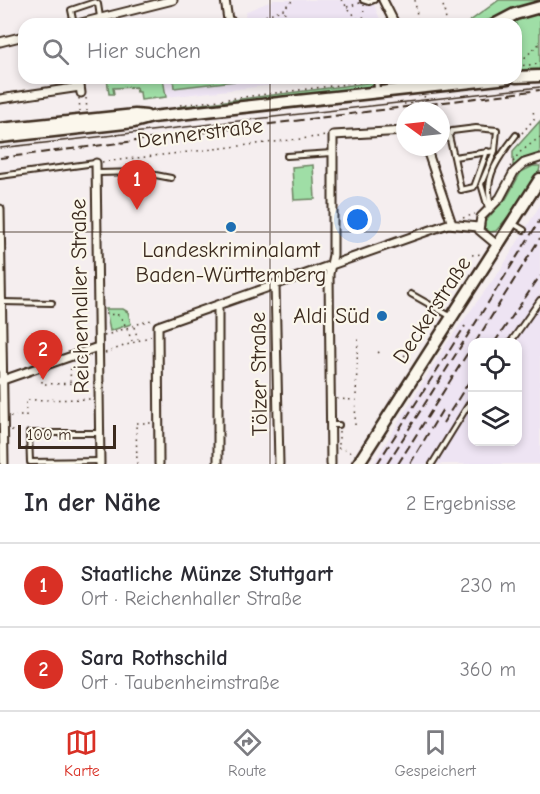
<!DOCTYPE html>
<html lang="de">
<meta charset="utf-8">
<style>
:root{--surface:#fff;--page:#f2f2f3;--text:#2b2b33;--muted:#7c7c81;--line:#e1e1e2;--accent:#d93025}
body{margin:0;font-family:"Comic Neue",sans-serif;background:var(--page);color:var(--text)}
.controls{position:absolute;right:18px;bottom:18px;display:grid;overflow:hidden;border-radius:12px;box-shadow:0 3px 9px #0003}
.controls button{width:54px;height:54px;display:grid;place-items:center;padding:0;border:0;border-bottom:2px solid var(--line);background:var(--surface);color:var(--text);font:30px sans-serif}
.compass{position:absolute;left:396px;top:102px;width:54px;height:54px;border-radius:50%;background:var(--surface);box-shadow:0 3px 9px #0003;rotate:285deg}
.scale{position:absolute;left:18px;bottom:15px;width:98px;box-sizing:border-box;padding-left:6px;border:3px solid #3b2a1e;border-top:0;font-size:16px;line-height:21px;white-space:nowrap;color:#3b2a1e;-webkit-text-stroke:4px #fbf7ec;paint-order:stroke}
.you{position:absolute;left:358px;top:220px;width:21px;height:21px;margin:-15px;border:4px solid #fff;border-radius:50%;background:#1a73e8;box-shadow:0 0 0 9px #1a73e833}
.badge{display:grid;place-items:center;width:39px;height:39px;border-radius:50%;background:var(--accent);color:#fff;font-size:20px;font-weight:700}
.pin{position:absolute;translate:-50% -50px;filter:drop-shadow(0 2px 3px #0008)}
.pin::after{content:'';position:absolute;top:32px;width:21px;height:18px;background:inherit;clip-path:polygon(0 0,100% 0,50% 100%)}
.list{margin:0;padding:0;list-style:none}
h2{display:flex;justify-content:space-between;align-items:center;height:78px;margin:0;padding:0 24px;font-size:26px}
h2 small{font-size:20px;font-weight:400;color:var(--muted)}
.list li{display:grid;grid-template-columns:39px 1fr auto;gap:18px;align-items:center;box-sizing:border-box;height:84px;padding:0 24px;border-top:2px solid var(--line)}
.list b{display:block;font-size:22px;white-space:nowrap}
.list p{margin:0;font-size:20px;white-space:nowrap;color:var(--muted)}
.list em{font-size:20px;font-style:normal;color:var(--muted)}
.icon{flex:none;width:33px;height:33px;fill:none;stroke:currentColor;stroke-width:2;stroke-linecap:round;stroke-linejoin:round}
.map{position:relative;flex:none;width:540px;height:464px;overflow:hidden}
.search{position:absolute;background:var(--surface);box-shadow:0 3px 9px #0003;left:18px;right:18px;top:18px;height:66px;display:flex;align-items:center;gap:15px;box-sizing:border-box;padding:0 21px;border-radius:18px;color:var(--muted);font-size:22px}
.sheet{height:246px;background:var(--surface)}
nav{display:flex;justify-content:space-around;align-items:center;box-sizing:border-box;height:84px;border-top:2px solid var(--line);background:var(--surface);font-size:16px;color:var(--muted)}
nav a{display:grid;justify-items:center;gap:3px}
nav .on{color:var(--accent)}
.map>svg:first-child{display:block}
</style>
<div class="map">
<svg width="540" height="464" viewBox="0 0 540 464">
<rect width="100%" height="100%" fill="#f5eeef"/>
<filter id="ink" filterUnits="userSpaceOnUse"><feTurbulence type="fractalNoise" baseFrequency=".0167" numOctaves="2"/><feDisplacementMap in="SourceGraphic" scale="12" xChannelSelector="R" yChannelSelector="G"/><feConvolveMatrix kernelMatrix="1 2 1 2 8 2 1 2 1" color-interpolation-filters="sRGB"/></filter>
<g filter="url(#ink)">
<path fill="#eee4f3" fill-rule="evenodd" d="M274,0H372L382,24H242L247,11Z
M163,78H337L166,97Z
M540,205V464H373L447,343L503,266ZM472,343H518V442H472Z"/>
<path fill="#9fdea6" stroke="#6d8462" stroke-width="1.5" d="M499,0H540V1C514,6 491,24 466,24Z
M540,12V69L516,70V24H504L519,16Z
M107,78H163L166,97L141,100L140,92H137L136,87L113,88L114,94H109Z
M173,78H252V79L174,88Z
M375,82V88L178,108V107Z
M540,121V155L513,166V151Z
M313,165L315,199L294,200L292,167Z
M533,166H540C540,182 507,217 496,231L490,232L485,228V222L504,199H506L521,172Z
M106,309H123L128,312L131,324L110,331Z"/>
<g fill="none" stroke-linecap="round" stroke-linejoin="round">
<g stroke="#3b2a1e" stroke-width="8">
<path id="lane" d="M363,0L369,2L374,0
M74,24L71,10L95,2L98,4L100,17
M376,78L377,89
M287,156L332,153
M454,157L461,190L474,187L487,151
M97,173L140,172L171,178
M0,176L95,163
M491,205C483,177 499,157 516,135
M488,208L481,184L495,151L497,130L476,128L452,131L449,136L454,157L495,151
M514,224L524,230
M411,294L450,316
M2,302L52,303
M510,343L540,300
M331,425H339
M99,433H29L30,462L100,461
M432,464L472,399"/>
</g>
<g stroke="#3b2a1e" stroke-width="11">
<path id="street" d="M225,0L228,20L233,22
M383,0L395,24
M77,24L173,0
M0,42L24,36
M79,78L81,93
M418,78L420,88
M0,99L80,87
M426,147L452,224
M96,163L100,464
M0,209L4,464
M497,245L479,230L481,217L500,198L514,172L524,163L540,158
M275,284L279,464
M218,305V464
M0,381L98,347
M159,464L158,326L448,224L478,227
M331,464L329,274L333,255V135L405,131"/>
</g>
<g stroke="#3b2a1e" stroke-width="15">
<path id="secondary" d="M496,24L515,14L540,7
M516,77L540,76
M0,129L135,115L146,116
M0,137L134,122L152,117L508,78
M358,464L540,179"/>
</g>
<path stroke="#3b2a1e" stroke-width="1.5" stroke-dasharray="1.5 4.5" stroke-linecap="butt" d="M341,0L362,24
M415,0L418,24
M442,0L446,20
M347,7L360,3
M243,24L286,8L288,3L296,0
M280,24L286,9
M363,24L364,5
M516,66L540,43
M517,66L540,64
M382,79L393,78
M79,98L80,111
M86,98L87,111
M404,104L422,103L425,95
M180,105L371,81
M522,133L534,119L533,108
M102,162L326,136
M510,167L519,153L540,137
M463,218L475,214
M472,255L483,254
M105,314L119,315L127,328
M134,327L138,339
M127,329L132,341
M104,336L149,320L153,322
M378,352L383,355
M105,353L151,336
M404,355L414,361
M42,375V384L94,383
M70,382L71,364
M337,399L356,400
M20,416H26V400L93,399
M10,417L16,416
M355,425L358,337
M11,431H16
M339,431V447
M338,448L344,449L355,455
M137,464L136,423H151"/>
<use href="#lane" stroke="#fbf7ec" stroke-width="4"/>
<use href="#street" stroke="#fbf7ec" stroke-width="7"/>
<use href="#secondary" stroke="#fbf7ec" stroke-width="10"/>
<path stroke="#3b2a1e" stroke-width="1.5" d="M0,148L540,87"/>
<path stroke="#3b2a1e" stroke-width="2" stroke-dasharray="9 4.5" stroke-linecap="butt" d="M0,158L540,90
M475,343L540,238
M494,343L540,276
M443,423L472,377
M377,464L465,326
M387,464L540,220
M398,464L472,346
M410,464L444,407"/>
</g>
</g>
<path fill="none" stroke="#3b2a1e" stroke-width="1.5" stroke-opacity="0.55" d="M270,0V24M270,78V464M0,232H540"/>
<g fill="#1f6fb2" stroke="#fbf7ec" stroke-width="2">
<circle cx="231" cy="227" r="6"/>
<circle cx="382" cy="316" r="6"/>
</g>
<g text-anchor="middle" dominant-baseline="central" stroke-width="4.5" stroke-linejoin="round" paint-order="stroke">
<g font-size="22" fill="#3b2a1e" stroke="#fbf7ec">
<text transform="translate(200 133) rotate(-7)">Dennerstraße</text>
<text transform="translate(80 296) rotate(-91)">Reichenhaller Straße</text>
<text transform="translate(432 310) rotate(-57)">Deckerstraße</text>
<text transform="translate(259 374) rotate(-91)">Tölzer Straße</text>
</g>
<g font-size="22" fill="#3b2a1e" stroke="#fbf7ec">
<text x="231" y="250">Landeskriminalamt<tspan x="231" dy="25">Baden-Württemberg</tspan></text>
<text x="370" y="316" text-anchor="end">Aldi Süd</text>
</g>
</g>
</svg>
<div class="controls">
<button><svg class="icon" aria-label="locate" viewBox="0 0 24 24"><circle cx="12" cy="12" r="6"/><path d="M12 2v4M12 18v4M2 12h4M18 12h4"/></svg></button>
<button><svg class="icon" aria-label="layers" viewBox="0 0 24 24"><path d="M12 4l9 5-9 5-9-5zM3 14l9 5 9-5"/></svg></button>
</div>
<svg class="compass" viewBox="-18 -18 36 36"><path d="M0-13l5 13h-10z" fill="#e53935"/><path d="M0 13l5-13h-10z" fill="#7c7c81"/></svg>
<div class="scale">100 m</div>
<div class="you"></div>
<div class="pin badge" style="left:137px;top:210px">1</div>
<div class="pin badge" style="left:43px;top:380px">2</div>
<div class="search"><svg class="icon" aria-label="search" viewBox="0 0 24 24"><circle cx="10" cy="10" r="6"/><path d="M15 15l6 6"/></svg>Hier suchen</div>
</div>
<section class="sheet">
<h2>In der Nähe<small>2 Ergebnisse</small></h2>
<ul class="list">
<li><span class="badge">1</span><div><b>Staatliche Münze Stuttgart</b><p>Ort · Reichenhaller Straße</p></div><em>230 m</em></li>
<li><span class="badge">2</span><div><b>Sara Rothschild</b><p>Ort · Taubenheimstraße</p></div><em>360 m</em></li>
</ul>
</section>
<nav>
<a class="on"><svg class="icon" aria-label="map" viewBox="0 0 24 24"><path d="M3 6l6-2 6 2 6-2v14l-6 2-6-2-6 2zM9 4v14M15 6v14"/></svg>Karte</a>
<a><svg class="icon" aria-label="directions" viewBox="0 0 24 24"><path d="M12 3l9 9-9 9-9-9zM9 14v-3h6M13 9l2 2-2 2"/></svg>Route</a>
<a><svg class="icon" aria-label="saved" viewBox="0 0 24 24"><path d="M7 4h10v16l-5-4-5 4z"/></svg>Gespeichert</a>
</nav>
